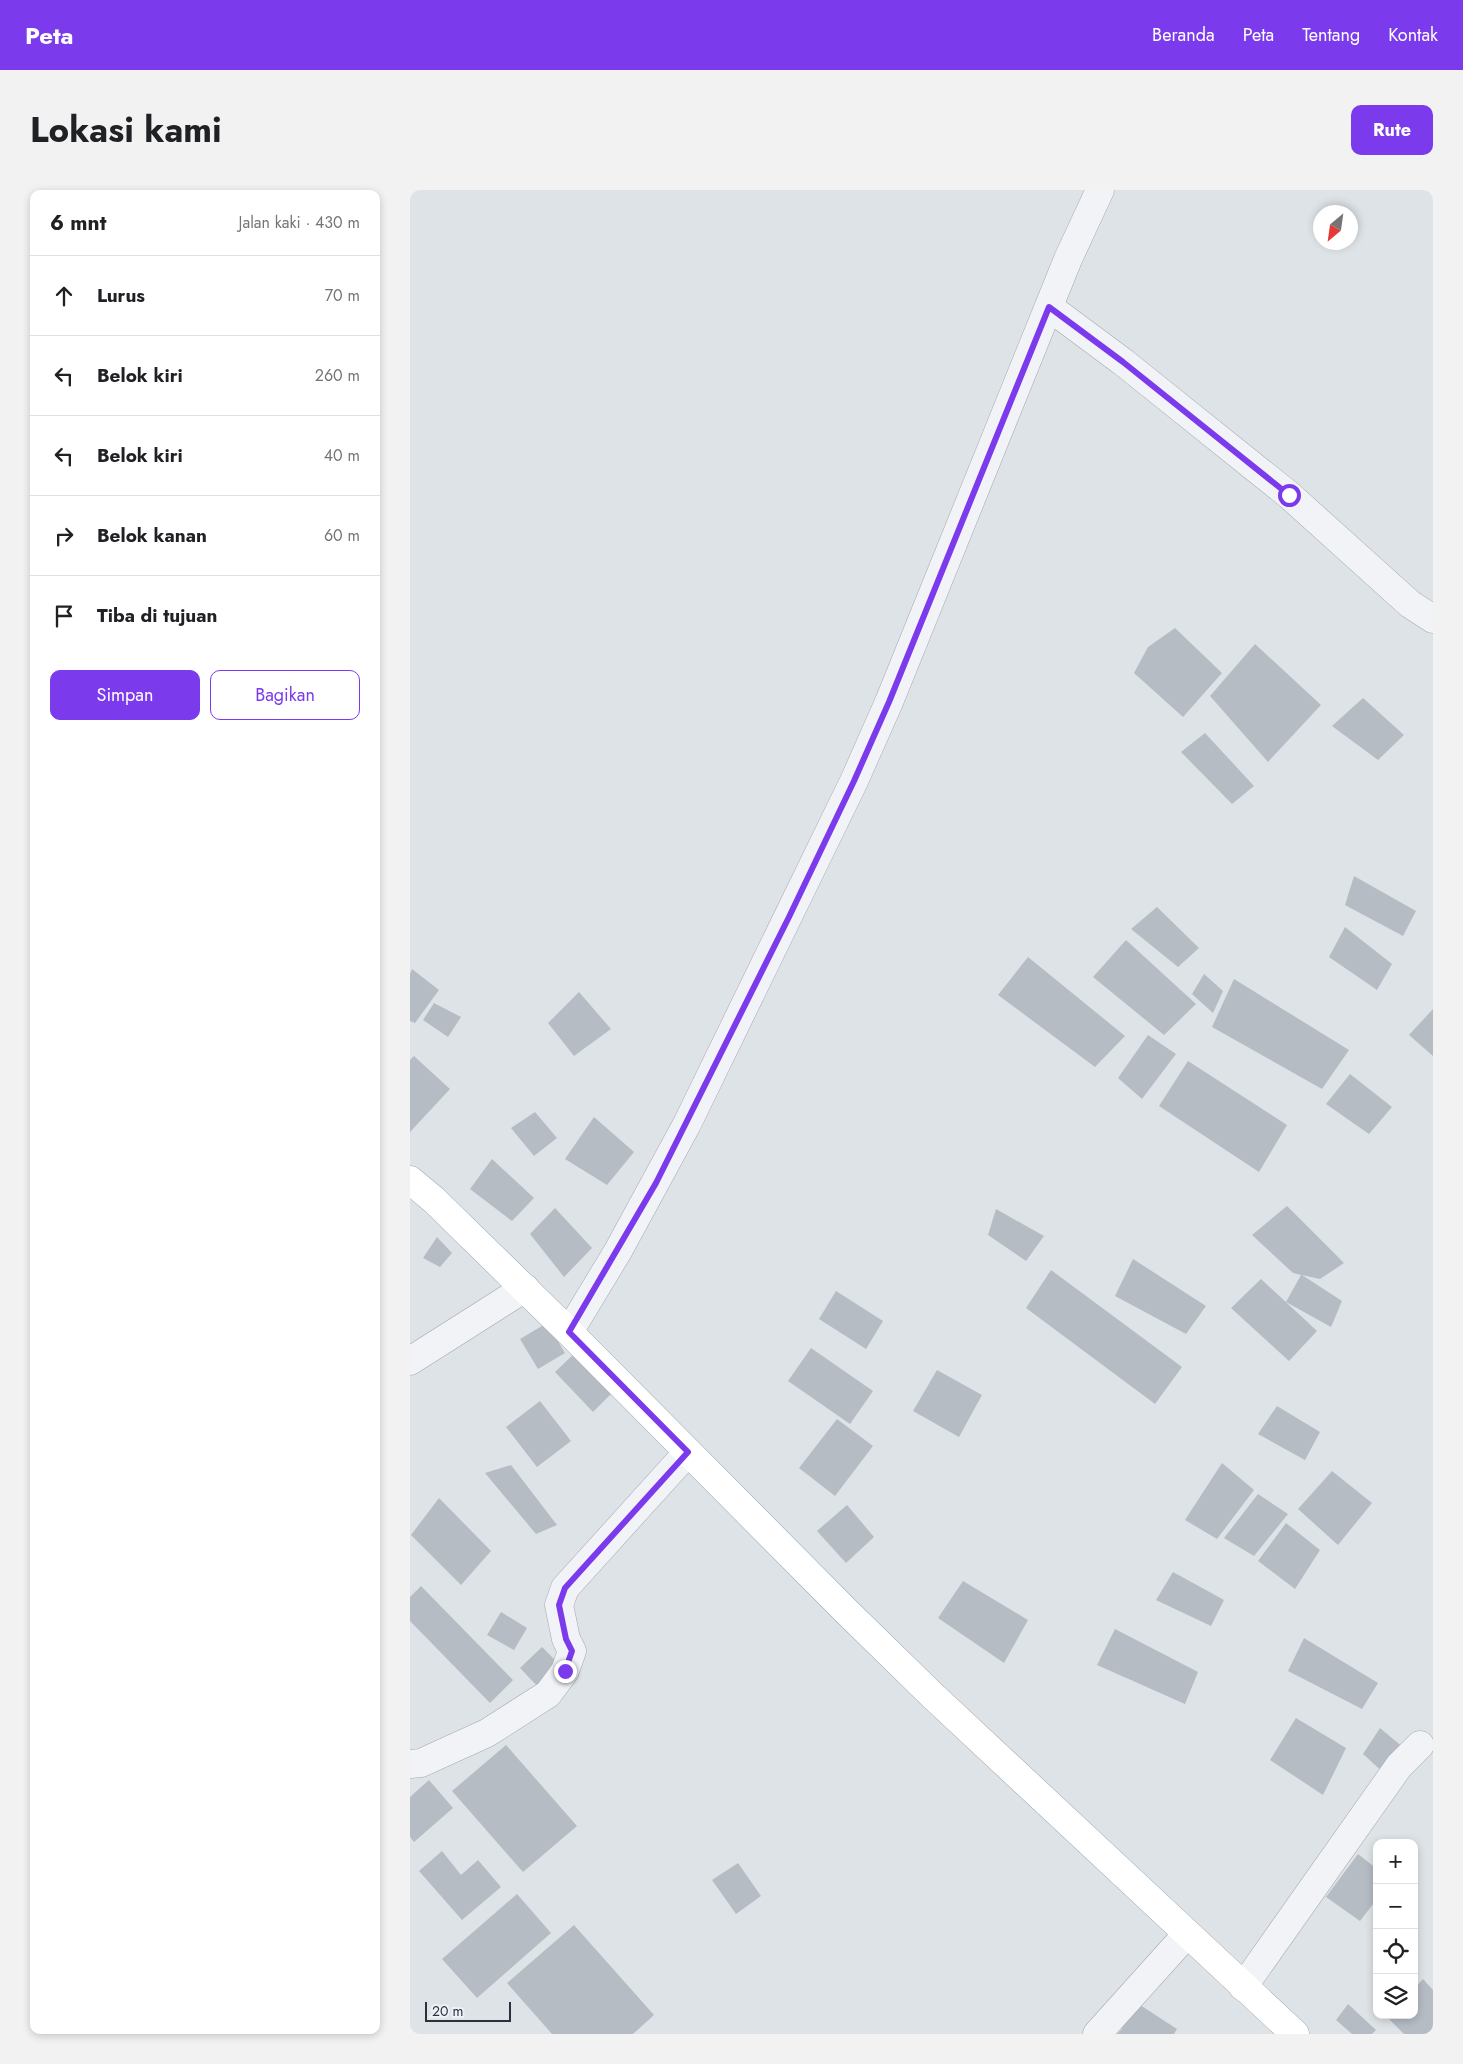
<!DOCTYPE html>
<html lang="id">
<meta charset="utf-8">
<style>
:root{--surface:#fff;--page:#f2f2f2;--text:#202124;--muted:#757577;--line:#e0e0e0;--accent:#7c3aed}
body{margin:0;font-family:Jost,sans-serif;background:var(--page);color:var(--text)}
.controls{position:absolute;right:15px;bottom:15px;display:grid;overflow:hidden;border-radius:10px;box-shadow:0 2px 8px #0003}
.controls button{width:45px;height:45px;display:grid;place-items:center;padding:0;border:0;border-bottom:1px solid var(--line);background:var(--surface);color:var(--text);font:25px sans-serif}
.compass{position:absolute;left:903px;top:15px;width:45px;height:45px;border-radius:50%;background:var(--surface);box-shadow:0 2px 8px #0003;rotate:209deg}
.scale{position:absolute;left:15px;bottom:12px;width:86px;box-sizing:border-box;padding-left:5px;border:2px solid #28313e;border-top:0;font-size:14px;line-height:18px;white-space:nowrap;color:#28313e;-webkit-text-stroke:4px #eef1f5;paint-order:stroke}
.stop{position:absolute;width:15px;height:15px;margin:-11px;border:4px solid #7c3aed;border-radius:50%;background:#fff}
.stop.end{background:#7c3aed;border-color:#fff;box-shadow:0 1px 5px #0008}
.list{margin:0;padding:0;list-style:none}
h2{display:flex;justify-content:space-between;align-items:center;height:65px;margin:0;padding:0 20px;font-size:21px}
h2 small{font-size:16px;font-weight:400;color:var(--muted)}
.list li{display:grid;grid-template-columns:32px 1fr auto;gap:15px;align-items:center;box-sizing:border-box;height:80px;padding:0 20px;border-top:1px solid var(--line)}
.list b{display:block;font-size:19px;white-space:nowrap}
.list em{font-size:16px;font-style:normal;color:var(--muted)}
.actions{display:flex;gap:10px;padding:15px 20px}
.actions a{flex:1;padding:11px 0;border:1px solid var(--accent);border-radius:10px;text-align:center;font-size:18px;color:var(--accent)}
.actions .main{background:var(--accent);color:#fff}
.icon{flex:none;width:28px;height:28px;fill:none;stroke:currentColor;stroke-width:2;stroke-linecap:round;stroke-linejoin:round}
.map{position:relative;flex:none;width:1023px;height:1844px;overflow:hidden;border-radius:10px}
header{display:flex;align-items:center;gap:30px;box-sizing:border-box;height:70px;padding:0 25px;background:var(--accent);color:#fff}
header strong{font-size:24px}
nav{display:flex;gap:28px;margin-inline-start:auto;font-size:18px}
.intro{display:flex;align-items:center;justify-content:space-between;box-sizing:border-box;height:120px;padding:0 30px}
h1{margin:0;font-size:35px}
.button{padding:12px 22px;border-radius:10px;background:var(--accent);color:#fff;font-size:18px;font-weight:700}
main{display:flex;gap:30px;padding:0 30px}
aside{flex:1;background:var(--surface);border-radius:10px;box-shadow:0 2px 8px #0003}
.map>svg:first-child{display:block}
</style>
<header>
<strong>Peta</strong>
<nav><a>Beranda</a><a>Peta</a><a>Tentang</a><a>Kontak</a></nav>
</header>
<div class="intro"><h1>Lokasi kami</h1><a class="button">Rute</a></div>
<main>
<aside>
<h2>6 mnt<small>Jalan kaki · 430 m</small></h2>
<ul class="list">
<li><svg class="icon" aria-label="ahead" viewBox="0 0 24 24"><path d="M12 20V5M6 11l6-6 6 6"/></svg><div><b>Lurus</b></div><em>70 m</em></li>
<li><svg class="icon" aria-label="left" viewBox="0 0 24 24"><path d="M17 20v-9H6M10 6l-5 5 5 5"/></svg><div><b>Belok kiri</b></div><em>260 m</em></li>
<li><svg class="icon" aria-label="left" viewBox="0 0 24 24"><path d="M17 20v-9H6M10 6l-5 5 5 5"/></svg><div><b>Belok kiri</b></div><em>40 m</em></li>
<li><svg class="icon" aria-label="right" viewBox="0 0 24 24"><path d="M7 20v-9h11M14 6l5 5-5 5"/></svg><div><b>Belok kanan</b></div><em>60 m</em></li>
<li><svg class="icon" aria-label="arrive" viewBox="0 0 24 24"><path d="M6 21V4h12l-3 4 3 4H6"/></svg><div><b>Tiba di tujuan</b></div></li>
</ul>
<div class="actions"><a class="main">Simpan</a><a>Bagikan</a></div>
</aside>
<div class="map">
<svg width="1023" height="1844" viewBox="0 0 1023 1844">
<rect width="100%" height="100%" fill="#dee3e7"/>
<path fill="#b6bcc4" d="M765,438L812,483L773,527L724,483L738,457Z
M845,454L911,515L858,572L800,506Z
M953,508L994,545L968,570L922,536Z
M795,543L844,596L822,614L771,562Z
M944,686L1006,721L993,746L935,715Z
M747,717L789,758L768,777L721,739Z
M935,737L982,774L967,800L919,767Z
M716,750L786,814L754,845L683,787Z
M618,767L715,846L685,877L588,805Z
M2,779L29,800L5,833L0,831V784Z
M794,784L813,801L803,823L782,804Z
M824,789L939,860L912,899L802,837Z
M169,802L201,839L164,866L138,833Z
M24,813L51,827L38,847L13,830Z
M1023,819V866L999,845Z
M738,845L766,864L732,909L708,888Z
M4,866L40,899L0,942V870Z
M778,871L877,935L849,982L749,916Z
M940,884L982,917L959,944L916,914Z
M125,922L147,948L124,966L101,938Z
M184,927L224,962L197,995L155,969Z
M82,969L124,1008L102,1031L60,999Z
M877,1016L934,1073L910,1089L892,1085L932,1111L921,1137L876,1112L891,1085L883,1083L842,1045Z
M145,1018L182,1058L154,1087L120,1044Z
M586,1019L634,1046L616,1071L578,1045Z
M27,1047L42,1063L30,1077L13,1068Z
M723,1069L796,1116L776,1144L705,1106Z
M641,1080L772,1177L745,1214L616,1118Z
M851,1089L907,1141L879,1171L821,1118Z
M426,1101L473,1131L456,1159L409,1129Z
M137,1133L155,1163L128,1179L110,1149Z
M401,1158L463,1201L440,1234L378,1191Z
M168,1160L206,1199L183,1222L145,1182Z
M527,1180L572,1205L549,1247L503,1221Z
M130,1211L161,1251L127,1277L96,1237Z
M867,1216L910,1242L895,1270L848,1244Z
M427,1229L463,1256L425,1306L389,1278Z
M812,1273L844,1300L807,1349L775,1330Z
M101,1275L147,1335L126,1344L75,1283Z
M922,1281L962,1313L928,1355L888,1319Z
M848,1304L878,1324L844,1366L814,1348Z
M29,1308L81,1361L51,1395L1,1345Z
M437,1315L464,1347L436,1373L407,1341Z
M876,1333L910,1360L885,1399L848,1371Z
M763,1382L814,1410L801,1436L746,1410Z
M553,1391L618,1430L594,1473L528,1428Z
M11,1396L103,1490L80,1513L0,1431V1407Z
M91,1422L117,1438L104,1460L77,1445Z
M705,1439L788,1482L775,1514L687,1475Z
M894,1448L968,1493L952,1519L878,1481Z
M132,1457L152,1477L130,1499L110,1478Z
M886,1528L936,1558L913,1605L860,1570Z
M970,1538L995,1559L975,1584L953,1564Z
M96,1555L167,1636L113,1682L42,1601Z
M19,1590L43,1618L4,1652L0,1647V1607Z
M32,1661L51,1685L68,1670L91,1697L52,1730L9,1681Z
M948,1664L967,1679V1709L950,1731L916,1707Z
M328,1673L351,1706L326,1724L302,1690Z
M107,1704L141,1743L67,1808L32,1769Z
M164,1735L244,1825L223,1844H142L97,1793Z
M1013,1789L1023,1800V1844H994L979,1829L982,1825H1004V1799Z
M727,1813L767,1839L764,1844H707L712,1839L709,1837Z
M938,1814L966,1840L962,1844H942L926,1830Z"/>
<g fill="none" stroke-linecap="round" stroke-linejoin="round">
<g stroke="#a4aab1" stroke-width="29">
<path id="minor" d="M639,117L713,172L879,305L1000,414L1023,429
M159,1142L208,1061L277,934L444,591L479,512L658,69L690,0
M0,1171L115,1098
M0,1574L11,1573L77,1543L138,1504L155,1481L162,1461L156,1449L149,1415L155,1398L278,1262
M833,1797L989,1576L1010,1555
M687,1844L777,1744"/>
</g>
<g stroke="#9ea8b3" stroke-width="29">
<path id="major" d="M0,990L24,1010L159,1142L437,1422L522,1505L885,1844"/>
</g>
<use href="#minor" stroke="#f1f3f6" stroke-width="28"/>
<use href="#major" stroke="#fff" stroke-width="28"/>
</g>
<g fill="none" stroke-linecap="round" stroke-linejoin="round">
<path stroke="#7c3aed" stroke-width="6" d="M155,1481L162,1461L156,1449L149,1415L155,1398L278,1262L159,1142L246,993L379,727L444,591L479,512L639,117L713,172L879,305"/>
</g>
</svg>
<div class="controls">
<button>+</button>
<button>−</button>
<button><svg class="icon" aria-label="locate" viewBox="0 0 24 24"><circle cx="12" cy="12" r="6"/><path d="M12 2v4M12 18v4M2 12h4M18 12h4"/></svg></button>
<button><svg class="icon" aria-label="layers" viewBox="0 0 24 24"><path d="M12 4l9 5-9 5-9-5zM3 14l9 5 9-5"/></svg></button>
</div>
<svg class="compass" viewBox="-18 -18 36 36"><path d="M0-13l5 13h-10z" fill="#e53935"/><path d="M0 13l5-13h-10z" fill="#757577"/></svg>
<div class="scale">20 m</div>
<div class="stop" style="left:879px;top:305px"></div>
<div class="stop end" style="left:155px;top:1481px"></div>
</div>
</main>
